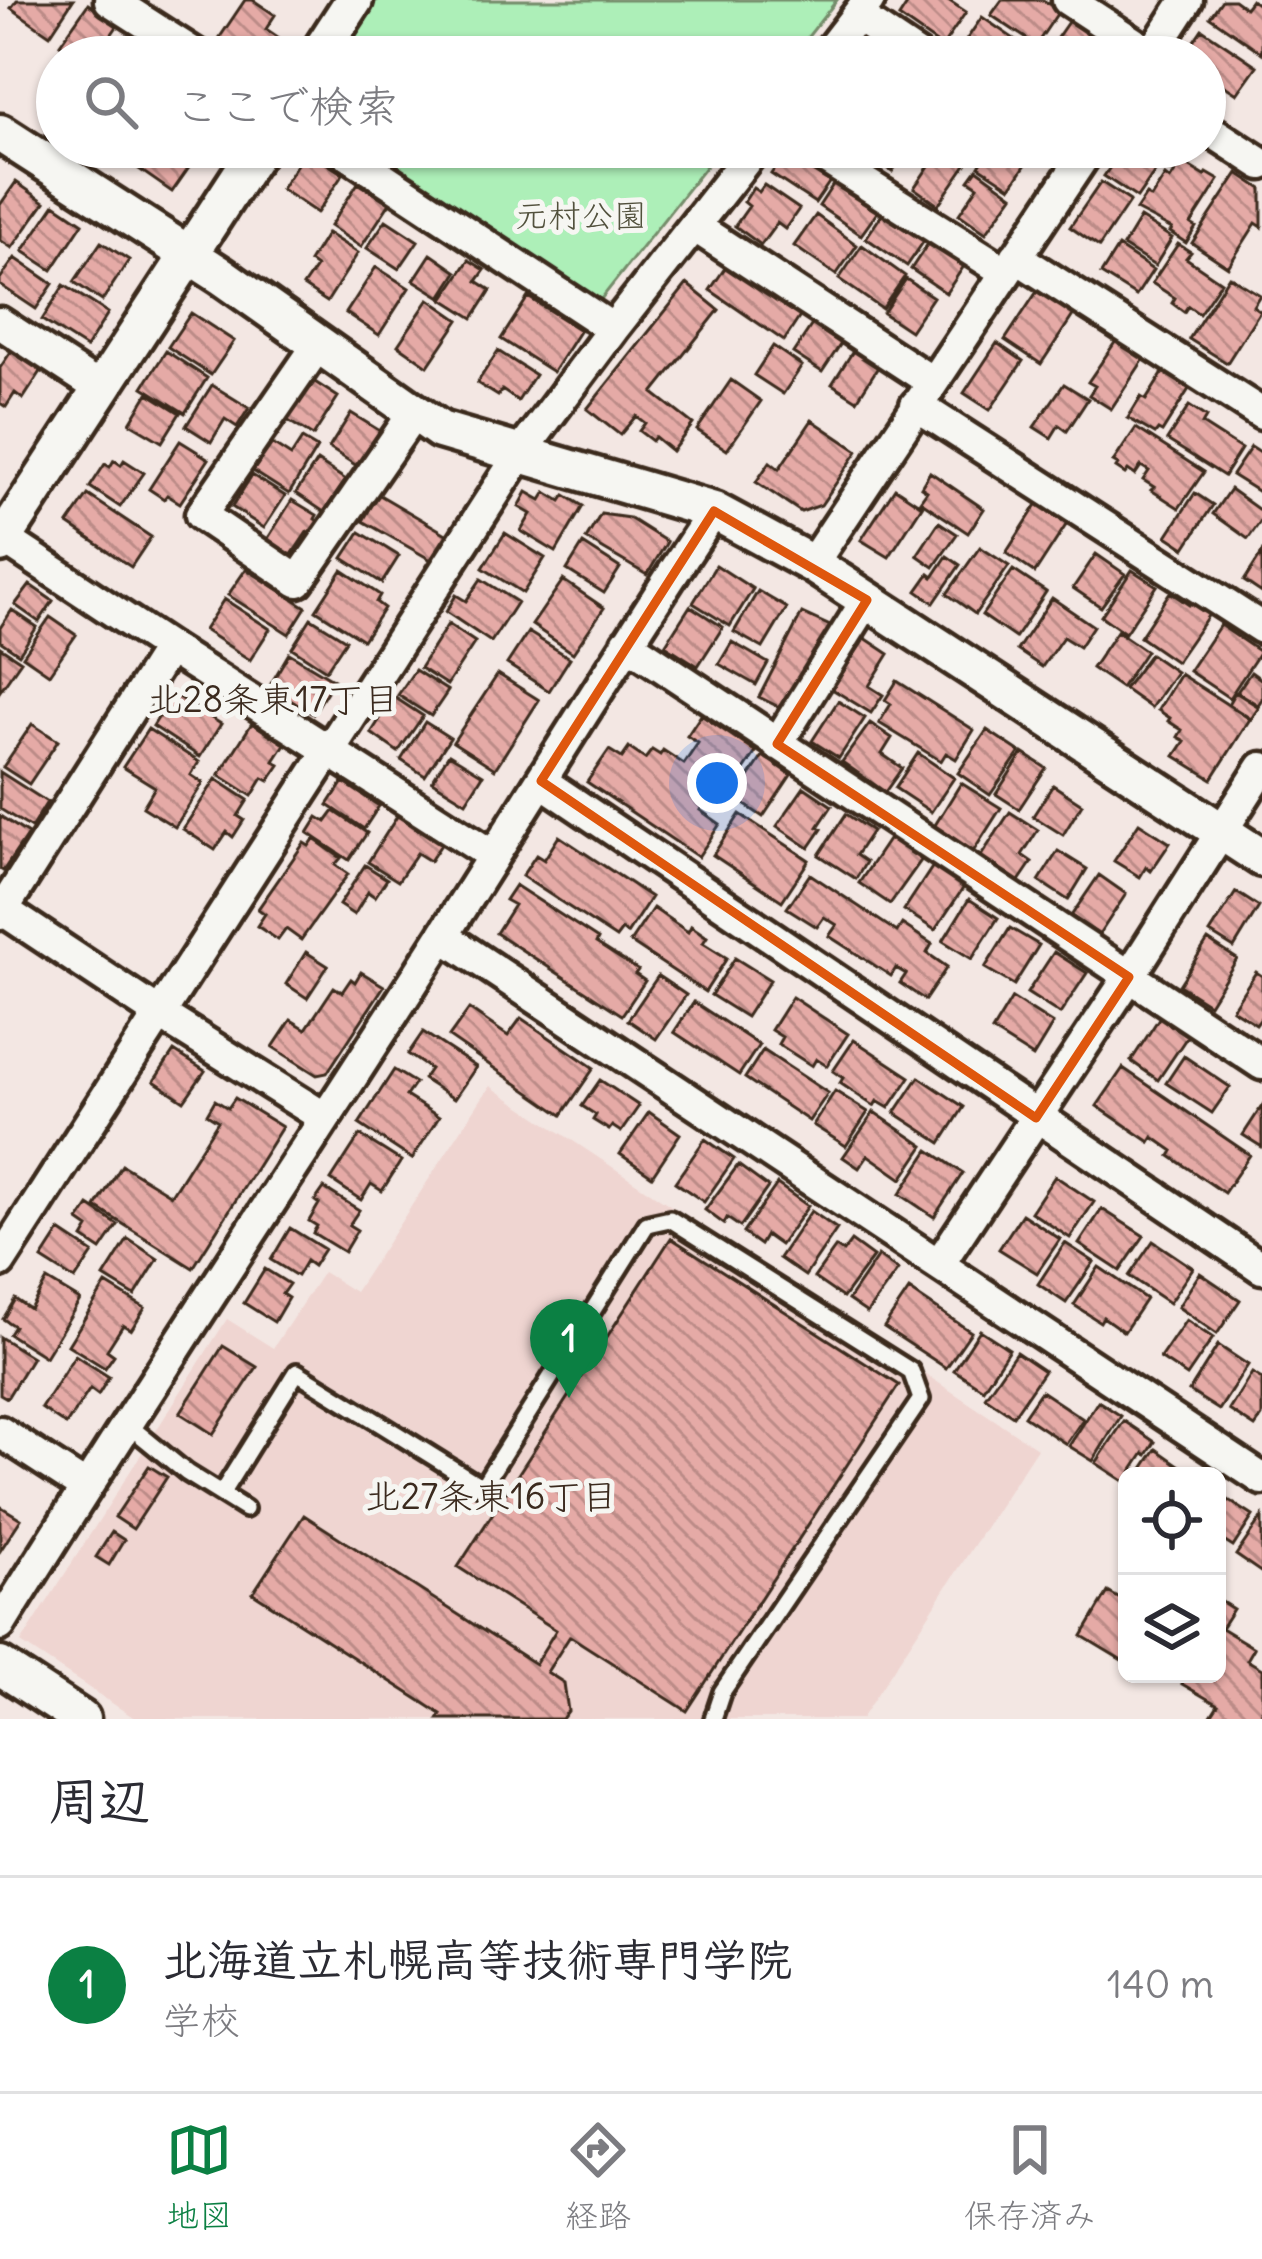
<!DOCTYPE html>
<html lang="ja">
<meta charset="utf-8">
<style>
:root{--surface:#fff;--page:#f7f7f7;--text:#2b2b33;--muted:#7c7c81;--line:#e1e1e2;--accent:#0b8043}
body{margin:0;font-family:Delius,"Klee One",sans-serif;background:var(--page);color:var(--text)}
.controls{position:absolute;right:36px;bottom:36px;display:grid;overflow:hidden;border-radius:18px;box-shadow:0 3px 9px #0004}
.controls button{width:108px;height:108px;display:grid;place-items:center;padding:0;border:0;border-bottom:3px solid var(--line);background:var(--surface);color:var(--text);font:60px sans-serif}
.you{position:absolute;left:717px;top:783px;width:42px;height:42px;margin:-30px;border:9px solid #fff;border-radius:50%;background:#1a73e8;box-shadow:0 0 0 18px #1a73e833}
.badge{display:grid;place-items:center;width:78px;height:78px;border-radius:50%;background:var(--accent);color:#fff;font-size:39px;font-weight:700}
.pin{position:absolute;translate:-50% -99px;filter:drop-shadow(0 3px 6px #0008)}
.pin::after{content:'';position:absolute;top:63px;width:42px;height:36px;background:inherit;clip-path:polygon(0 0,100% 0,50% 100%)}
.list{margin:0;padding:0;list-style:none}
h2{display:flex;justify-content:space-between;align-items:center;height:156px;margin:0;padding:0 48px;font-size:51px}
h2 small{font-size:39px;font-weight:400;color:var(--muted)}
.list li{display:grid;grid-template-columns:78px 1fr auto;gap:36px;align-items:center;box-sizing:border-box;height:216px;padding:0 48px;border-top:3px solid var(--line)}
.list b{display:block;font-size:45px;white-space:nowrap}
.list p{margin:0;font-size:39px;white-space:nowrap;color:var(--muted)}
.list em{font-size:39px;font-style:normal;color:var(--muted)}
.icon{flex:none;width:66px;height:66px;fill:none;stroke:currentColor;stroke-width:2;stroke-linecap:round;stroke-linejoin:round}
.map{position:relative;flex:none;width:1262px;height:1719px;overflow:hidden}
.search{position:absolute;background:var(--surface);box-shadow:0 3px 9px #0004;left:36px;right:36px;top:36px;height:132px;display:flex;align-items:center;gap:30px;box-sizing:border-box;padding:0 42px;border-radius:66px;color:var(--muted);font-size:45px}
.sheet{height:372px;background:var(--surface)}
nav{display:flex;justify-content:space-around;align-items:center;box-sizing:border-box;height:168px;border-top:3px solid var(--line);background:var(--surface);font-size:33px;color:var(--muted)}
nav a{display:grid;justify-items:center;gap:6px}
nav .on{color:var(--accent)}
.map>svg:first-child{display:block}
</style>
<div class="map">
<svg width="1262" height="1719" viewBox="0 0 1262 1719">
<defs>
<pattern id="building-back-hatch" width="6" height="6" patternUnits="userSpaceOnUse" patternTransform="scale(3)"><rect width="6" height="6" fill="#e5aaa6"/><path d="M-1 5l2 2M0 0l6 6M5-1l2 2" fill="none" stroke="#bb8b87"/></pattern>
</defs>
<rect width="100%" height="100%" fill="#f3e7e3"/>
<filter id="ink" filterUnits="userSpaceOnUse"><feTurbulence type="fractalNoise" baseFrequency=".00833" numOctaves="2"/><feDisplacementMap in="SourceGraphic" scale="24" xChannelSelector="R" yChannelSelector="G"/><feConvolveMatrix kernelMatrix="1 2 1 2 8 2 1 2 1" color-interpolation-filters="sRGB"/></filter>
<g filter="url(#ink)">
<path fill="#efd5d1" d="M490,1086L1037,1448L861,1719H136L21,1643L227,1319L273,1348L323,1272L355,1292Z"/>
<path fill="#adefb8" stroke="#748c6b" stroke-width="3" d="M369,0H837L792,57H331Z
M367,147H721L594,308Z"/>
<path fill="url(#building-back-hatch)" stroke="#3b2a1e" stroke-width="3" d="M17,0H73L50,35L11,8Z
M245,0H253L275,15L266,29L282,40L270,57H242L229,48L231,44L220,37Z
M910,0H948L966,12L942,47L899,17Z
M1002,0H1043L1059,11L1036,45L991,15Z
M1222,0H1234L1245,8L1251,0L1262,7V53L1210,17Z
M88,4L118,25L96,57H80L60,44Z
M982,17L1020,43L1010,57H971L960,49Z
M1070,19L1100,40L1088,57H1048L1045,55Z
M1202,29L1257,66L1237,94L1205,73V57H1183Z
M150,147H199L202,149L172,192L136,167Z
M789,147H794L835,174L815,203L771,174Z
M877,147H910L892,172L870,156Z
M942,147L967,163L938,205L914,188Z
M991,147H1033L1036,149L1011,187L979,166Z
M1124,147H1172L1137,198L1104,176Z
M306,150L343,174L317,213L281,189Z
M1182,162L1205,176L1207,173L1219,180L1191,224L1196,227L1186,243L1170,232L1172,229L1136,210L1146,195L1151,198L1165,176L1170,180Z
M977,169L1013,195L986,233L959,214L978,186L969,180Z
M1238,173L1262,189V227L1256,223L1228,267L1192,243Z
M838,177L881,207L861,235L819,206Z
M16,182L45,202L12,248L0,240V205Z
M1101,182L1130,201L1099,247L1070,227Z
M358,183L390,203L361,247L330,226Z
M764,185L799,209L785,229L777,223L761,245L735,226L749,206L744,202L753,188L759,192Z
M55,204L83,223L52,270L23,251Z
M887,207L928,235L907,266L866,238Z
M816,215L857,245L836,275L794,246Z
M1140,218L1172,238L1155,266L1123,246Z
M386,220L418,241L399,269L367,248Z
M327,233L358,253L327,302L303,286L316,267L309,262Z
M935,233L970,257L946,293L911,269Z
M101,242L129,260L102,301L74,282Z
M1178,244L1191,252L1186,258L1221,282L1199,314L1188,306L1184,312L1172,303L1175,298L1152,283Z
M862,245L905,276L882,309L839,279Z
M1118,247L1153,270L1136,296L1101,274Z
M431,254L457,272L441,297L414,280Z
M15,258L53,284L36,309L0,285V279Z
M469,260L485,270L477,281L491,290L473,318L443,299Z
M727,265L801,315L784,341L710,290Z
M376,267L409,288L379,335L346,313Z
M1229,276L1260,295L1253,306L1260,311L1227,363L1189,339Z
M906,279L933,297L910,331L883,313Z
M687,284L719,310L653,393L693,424L672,451L655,437L652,441L639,431L645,423L636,416L620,435L587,409Z
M64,285L108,313L86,348L42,320Z
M1040,287L1076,311L1041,364L1005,340Z
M528,297L580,330L553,372L501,339Z
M429,299L459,320L428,366L398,345Z
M191,313L234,341L211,375L168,347Z
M817,317L846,336L822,372L793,353Z
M1120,335L1148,353L1111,409L1089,395L1095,386L1088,382Z
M997,343L1023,361L990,410L964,393Z
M773,346L802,366L783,394L754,375Z
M855,348L880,364L857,400L832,384Z
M12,350L42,370L23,399L15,393L6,407L0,403V368Z
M166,351L207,378L185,413L143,387Z
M498,351L535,375L518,401L502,390L498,396L477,383Z
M1168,365L1194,381L1162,432L1158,430L1155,434L1128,418L1141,397L1146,400Z
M307,377L338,397L313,436L282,417Z
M731,380L761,401L727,450L697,430Z
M1064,384L1088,399L1067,431L1059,425L1051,438L1034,427Z
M212,385L249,408L237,427L225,419L211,442L186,426Z
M148,393L180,413L162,442L130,423Z
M1189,406L1206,417L1202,424L1241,449L1224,476L1167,440Z
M351,413L380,431L357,466L329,448Z
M812,420L858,451L821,505L801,512L756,482L770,462L779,469Z
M1136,428L1204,472L1179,508L1151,490L1154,487L1143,480L1149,471L1141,466L1135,475L1128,470L1125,474L1116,468L1118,465L1113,462Z
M302,439L317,448L289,494L253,471L271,443L291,456Z
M180,441L209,459L180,503L167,495L164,499L149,489Z
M1251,447L1262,454V494L1232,475Z
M114,460L121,465L124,460L144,473L120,507L90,487L105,464L110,467Z
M317,461L346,480L324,512L296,493Z
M930,472L984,509L968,533L920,501L927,491L921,487Z
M252,475L285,496L264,528L232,507Z
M895,488L922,506L889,557L861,540Z
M1230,489L1262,512V519L1248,539L1213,514Z
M527,492L541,500L546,492L561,501L565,495L583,506L556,552L521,531L531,514L519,507Z
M1195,493L1213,505L1185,548L1167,536Z
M378,494L448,535L433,561L363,521Z
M88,495L151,537L131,567L68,524Z
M292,500L317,515L315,519L326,526L317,539L307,532L289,559L265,543Z
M1038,503L1068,522L1035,573L1006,553Z
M601,514L629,518L667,542L647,575L586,539Z
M939,522L957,534L934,567L917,555Z
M360,532L399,556L382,583L343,558Z
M505,533L545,558L523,593L483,568Z
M583,544L620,568L604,593L567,570Z
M980,547L1009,566L975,614L947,594Z
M1262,553V593L1244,581Z
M1096,554L1125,574L1101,607L1073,588Z
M947,556L960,565L934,603L917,591L929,574L933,577Z
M716,565L753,589L730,626L693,603Z
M246,569L306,607L289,634L228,595Z
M342,570L380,595L376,602L384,608L363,640L316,610Z
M1013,570L1046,592L1015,638L982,615Z
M1132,570L1157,586L1125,633L1101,616Z
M481,579L517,602L491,642L446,612L456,595L466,601Z
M563,580L604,608L573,653L532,625Z
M30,585L53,601L39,622L15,605Z
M758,591L787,608L763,648L734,632Z
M1170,592L1189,605L1194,598L1212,610L1176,662L1140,637Z
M1052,598L1093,626L1079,647L1063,637L1042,667L1017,650Z
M224,599L270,629L250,660L204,630Z
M690,606L723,627L698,666L665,645Z
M12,610L37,627L19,654L0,641V628Z
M802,613L830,626L787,711L759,697Z
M50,617L76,635L49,674L23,656Z
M311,618L346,640L326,670L292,648Z
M448,624L475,642L447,685L420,668Z
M1220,625L1260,652L1229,698L1189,671Z
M1117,631L1146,651L1121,688L1092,668Z
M528,632L570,658L549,691L507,664Z
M865,638L889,654L869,686L883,695L871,713L832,689Z
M732,642L768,663L756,685L719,664Z
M0,647L21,661L0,691Z
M289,653L334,680L313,714L269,687Z
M1150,654L1176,672L1151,708L1124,689Z
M415,670L448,691L431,716L398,695Z
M1251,672L1262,680V699L1258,705L1237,692Z
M498,674L539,700L495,769L453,742Z
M1180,674L1250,719L1212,779L1175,756L1185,741L1178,737L1182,730L1168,721L1170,718L1158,710Z
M897,681L974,730L956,759L946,753L941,761L879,723L891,704L885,700Z
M1235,692L1259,707L1251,719L1228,704Z
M173,694L221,724L200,757L153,726Z
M394,697L423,716L398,752L371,733Z
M838,701L865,718L839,758L812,741Z
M701,715L756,752L737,781L725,773L700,810L720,824L698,857L587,782L609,750L622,758L629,748L645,759L652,750L660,755L663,750L684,764L698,743L687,736Z
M425,722L450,738L425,776L401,760Z
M252,723L285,744L274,761L280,765L269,781L263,778L252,796L219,775Z
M870,723L892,738L882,754L902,768L885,792L842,762Z
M32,724L58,741L29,784L3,767Z
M148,729L199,762L191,775L203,783L175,827L143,807L155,787L123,767Z
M987,730L1020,752L990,795L958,773Z
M918,753L954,778L931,812L895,788Z
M1023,753L1046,768L1019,809L996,794Z
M449,754L483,775L466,802L432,781Z
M763,756L791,775L763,817L735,798Z
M0,772L47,802L31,828L0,809Z
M216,779L248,800L238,816L244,820L233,837L227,832L215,850L183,829Z
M343,782L379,806L364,829L328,805Z
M961,783L1001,808L971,855L932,830Z
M1053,785L1082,804L1063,835L1033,816Z
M804,787L832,806L818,827L822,829L809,848L777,826Z
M334,811L367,833L349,860L308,833L318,817L326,822Z
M1010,812L1038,830L1022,855L1032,862L1017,884L979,859Z
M740,814L809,860L782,901L713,855Z
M846,814L872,831L856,855L866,862L856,879L819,855Z
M398,815L442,843L430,861L417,853L398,881L368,862Z
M0,816L28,834L3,871L0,869Z
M1139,823L1170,843L1151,871L1146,867L1140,877L1114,861Z
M559,836L651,897L627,934L622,930L616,938L522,876L536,855L544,860Z
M890,837L922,859L890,904L859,883Z
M314,839L341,858L335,865L348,874L301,940L286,929L278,940L257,926L265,914L258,909L304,843L309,846Z
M1058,851L1087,869L1068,900L1039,881Z
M365,865L387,879L375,897L368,892L354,915L339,905Z
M933,866L964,887L935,930L904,910Z
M810,874L897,932L902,924L932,944L927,953L947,967L925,1000L900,983L906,974L896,968L891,976L829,936L837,925L824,917L817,927L787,908Z
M1099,875L1126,894L1099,935L1071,916Z
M515,885L598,939L596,943L638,970L635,974L645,981L622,1015L496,933L514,905L505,900Z
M1236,892L1259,907L1234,948L1210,933Z
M969,899L998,918L972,959L943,941Z
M653,908L688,932L691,926L707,937L703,943L727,958L705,992L630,942Z
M1010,928L1039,945L1014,985L985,968Z
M1208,940L1237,959L1209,1004L1179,985Z
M306,952L328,966L307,998L286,984Z
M1054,952L1087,973L1060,1014L1027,993Z
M735,958L770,980L746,1017L711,995Z
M361,972L384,986L327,1073L317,1075L273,1047L291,1020L306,1029L334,987L342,992L351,979L355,982Z
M1256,972L1262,976V1016L1256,1024L1232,1009Z
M658,976L686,995L656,1039L628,1020Z
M792,997L848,1034L827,1066L816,1059L812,1066L778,1044L782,1037L771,1030Z
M1012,998L1053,1024L1033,1057L992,1031Z
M694,1002L759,1045L739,1075L674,1032Z
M469,1009L508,1036L521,1018L594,1068L562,1115L449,1037Z
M1163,1012L1191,1031L1158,1080L1131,1061Z
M423,1032L476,1067L454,1099L423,1079L430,1069L408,1054Z
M854,1040L910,1077L889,1108L877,1101L874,1106L840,1083L843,1078L833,1071Z
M763,1050L828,1093L809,1121L745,1078Z
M174,1051L205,1071L184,1101L154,1081Z
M1184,1056L1230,1087L1212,1113L1166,1083Z
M1123,1068L1250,1155L1224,1193L1170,1156L1173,1151L1153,1137L1150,1142L1097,1106Z
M394,1070L415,1083L406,1096L439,1117L412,1159L359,1124Z
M919,1077L964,1107L941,1143L895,1113Z
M600,1080L639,1106L621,1132L612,1126L609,1130L593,1120L596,1115L582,1106Z
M835,1091L868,1112L846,1146L813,1125Z
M235,1098L282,1127L193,1268L96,1207L122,1165L171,1195L218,1121L207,1114L215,1100L228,1108Z
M1262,1106V1147L1243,1135Z
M649,1112L680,1134L652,1176L620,1154Z
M874,1112L924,1146L902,1179L868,1155L859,1168L843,1157Z
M360,1135L401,1161L382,1191L371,1184L361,1200L331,1180Z
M705,1139L734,1159L704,1202L675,1182Z
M929,1150L963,1173L934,1217L900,1194Z
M738,1165L768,1187L740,1227L727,1218L724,1224L705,1210Z
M1055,1176L1094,1202L1070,1238L1031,1212Z
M777,1184L808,1206L780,1245L766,1235L760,1245L743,1233Z
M324,1188L359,1210L349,1225L357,1230L344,1252L313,1233L317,1226L309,1221L319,1204L315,1201Z
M89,1206L118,1225L101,1250L83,1238L89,1228L79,1221Z
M1102,1209L1144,1236L1120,1271L1079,1244Z
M811,1211L837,1229L805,1276L779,1258Z
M1022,1214L1060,1239L1037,1273L999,1249Z
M290,1228L324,1249L313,1266L306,1261L297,1276L271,1260Z
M60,1231L93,1253L75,1280L42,1259Z
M671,1238L899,1385L687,1711L570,1636L547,1672L564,1683L568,1711L562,1719H438L441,1714L253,1593L304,1515L535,1664L556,1630L458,1567Z
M128,1239L158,1259L135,1296L104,1277Z
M851,1241L873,1257L843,1298L814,1278L836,1247L843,1252Z
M1153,1241L1193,1268L1169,1303L1129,1276Z
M1065,1243L1094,1262L1066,1303L1038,1284Z
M878,1256L898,1270L867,1313L848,1300Z
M1099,1267L1146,1299L1124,1332L1103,1317L1100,1322L1074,1305Z
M265,1269L289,1284L282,1294L288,1298L274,1322L244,1303Z
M1200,1273L1240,1300L1217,1334L1178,1307Z
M47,1280L80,1300L45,1357L9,1334L14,1326L3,1319L15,1299L30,1309Z
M106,1284L145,1308L131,1330L123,1325L107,1350L114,1355L105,1368L68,1345Z
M909,1290L971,1332L946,1368L884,1327Z
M1186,1320L1213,1338L1187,1376L1160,1358Z
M980,1330L1009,1349L983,1389L954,1370Z
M0,1337L32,1357L7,1398L0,1394Z
M1218,1345L1248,1365L1219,1410L1189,1391Z
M223,1346L257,1367L213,1434L180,1413Z
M1016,1352L1044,1371L1013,1416L985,1397Z
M75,1355L109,1377L98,1395L90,1389L66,1425L41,1408Z
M1252,1373L1262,1379V1417L1255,1427L1229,1410Z
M1041,1391L1083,1419L1066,1444L1024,1416Z
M1098,1401L1121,1416L1093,1461L1069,1446Z
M1124,1421L1155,1442L1147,1455L1144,1453L1125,1482L1096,1463Z
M1156,1449L1183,1468L1178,1476H1138Z
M149,1466L167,1477L133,1529L115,1517Z
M1222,1496L1253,1516L1233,1547L1217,1537V1503Z
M0,1506L21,1519L0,1551Z
M1262,1517V1573L1236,1555Z
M112,1532L124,1540L109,1565L96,1557Z
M1108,1592L1127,1603V1663L1082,1636Z
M1217,1599L1233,1609L1221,1628L1254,1648L1247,1660L1262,1669V1719H1209L1218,1705L1182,1684L1187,1674H1217Z"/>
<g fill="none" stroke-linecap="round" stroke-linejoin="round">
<g stroke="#3b2a1e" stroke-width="24">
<path id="service" d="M127,1424L187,1473L245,1509
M221,1494L297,1372L482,1487L647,1224L670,1219L911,1371L921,1399L722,1692L713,1719"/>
</g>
<g stroke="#3b2a1e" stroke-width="39">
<path id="minor" d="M110,0L199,57
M1068,0L1152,55
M857,16L918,57
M825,57L869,0
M1150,57L1187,0
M1205,127L1262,164
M337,147L613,329
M808,147L1006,272
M694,226L932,382
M1016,257L1262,414
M0,323L101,389
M318,345L201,515L298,581L416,410
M916,405L1262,628
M0,536L169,648L493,856
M812,564L1090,147
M627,643L1262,1064
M777,744L867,600
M541,781L1262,1268
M0,908L158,1013L325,1118
M0,914L169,648
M443,936L1262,1479
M0,1262L520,454L613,329L756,147
M939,1264L1129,977L1262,768
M0,1432L85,1487
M0,1625C144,1392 297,1165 444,934C534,793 621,650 714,511"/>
</g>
<g stroke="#3b2a1e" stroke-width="45">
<path id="tertiary" d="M317,57L354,0
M0,133L222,276L440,430L714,511L812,564L1262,858
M0,544L259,147
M0,1666L81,1719"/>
</g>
<use href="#service" stroke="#f6f6f2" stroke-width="15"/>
<use href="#minor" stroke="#f6f6f2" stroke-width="30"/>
<use href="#tertiary" stroke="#f6f6f2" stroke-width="36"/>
</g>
</g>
<path fill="none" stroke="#df570d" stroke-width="9" stroke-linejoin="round" d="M714,511L867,600L777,744L1129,977L1036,1118L541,781Z"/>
<g text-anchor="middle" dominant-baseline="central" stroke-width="10" stroke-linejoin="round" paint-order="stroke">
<g font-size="33" fill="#52513d" stroke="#f6f6f2">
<text x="581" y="215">元村公園</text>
</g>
<g font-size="36" fill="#3b2a1e" stroke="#f6f6f2">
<text x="273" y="699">北28条東17丁目</text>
<text x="491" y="1496">北27条東16丁目</text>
</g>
</g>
</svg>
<div class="controls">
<button><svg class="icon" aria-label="locate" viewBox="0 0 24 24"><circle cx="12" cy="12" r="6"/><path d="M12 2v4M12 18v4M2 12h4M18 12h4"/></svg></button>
<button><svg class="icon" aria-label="layers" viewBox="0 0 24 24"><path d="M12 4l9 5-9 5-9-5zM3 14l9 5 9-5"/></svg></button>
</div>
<div class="you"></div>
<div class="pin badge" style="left:569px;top:1398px">1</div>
<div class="search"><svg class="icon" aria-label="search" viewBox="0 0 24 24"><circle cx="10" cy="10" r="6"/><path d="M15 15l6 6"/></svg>ここで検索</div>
</div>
<section class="sheet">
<h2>周辺<small></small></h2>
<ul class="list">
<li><span class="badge">1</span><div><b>北海道立札幌高等技術専門学院</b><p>学校</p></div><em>140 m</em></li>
</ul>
</section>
<nav>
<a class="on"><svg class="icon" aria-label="map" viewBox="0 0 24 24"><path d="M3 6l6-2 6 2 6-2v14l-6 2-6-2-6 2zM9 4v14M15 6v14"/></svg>地図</a>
<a><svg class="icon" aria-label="directions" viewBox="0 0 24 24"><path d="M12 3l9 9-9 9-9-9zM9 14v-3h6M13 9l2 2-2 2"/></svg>経路</a>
<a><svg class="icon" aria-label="saved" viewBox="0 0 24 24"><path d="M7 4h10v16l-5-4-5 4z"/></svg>保存済み</a>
</nav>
